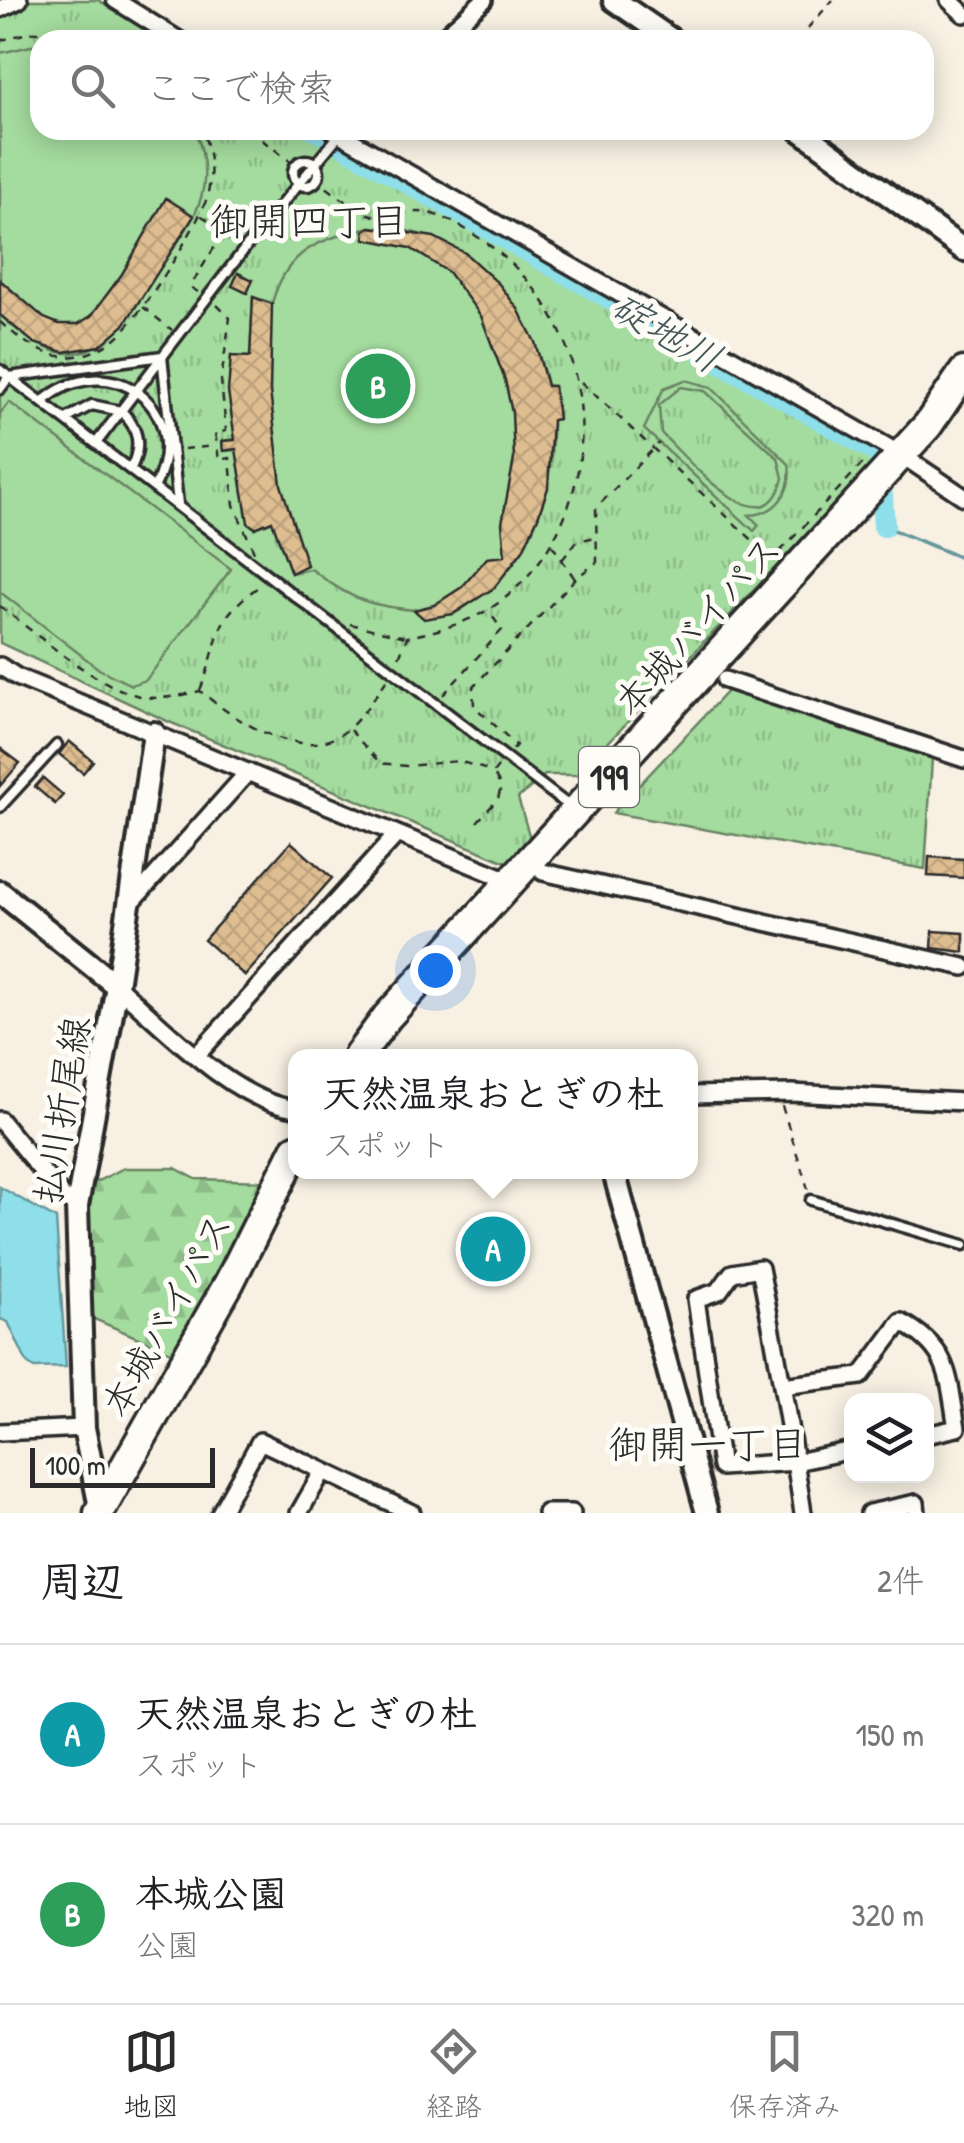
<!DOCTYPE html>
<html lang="ja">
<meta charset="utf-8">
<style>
:root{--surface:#fff;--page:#f6f6f6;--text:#202124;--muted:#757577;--line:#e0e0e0;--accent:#2b2b2b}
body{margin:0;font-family:"Patrick Hand","Klee One",sans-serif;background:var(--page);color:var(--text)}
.controls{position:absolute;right:30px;bottom:30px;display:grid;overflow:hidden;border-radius:20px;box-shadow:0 5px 25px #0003}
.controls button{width:90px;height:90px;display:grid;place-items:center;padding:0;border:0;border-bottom:2px solid var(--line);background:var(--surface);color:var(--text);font:50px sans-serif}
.scale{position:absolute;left:30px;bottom:25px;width:185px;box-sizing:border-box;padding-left:10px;border:5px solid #2b2b2b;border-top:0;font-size:28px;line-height:35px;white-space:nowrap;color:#2b2b2b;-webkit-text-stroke:8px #fdfcf7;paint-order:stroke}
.you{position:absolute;left:435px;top:970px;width:35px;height:35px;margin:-25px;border:8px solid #fff;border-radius:50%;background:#1a73e8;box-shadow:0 0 0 15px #1a73e833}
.badge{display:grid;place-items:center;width:65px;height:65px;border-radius:50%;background:var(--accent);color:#fff;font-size:32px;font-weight:700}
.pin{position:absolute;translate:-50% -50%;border:5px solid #fff;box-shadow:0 2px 10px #0006}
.popup{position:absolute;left:288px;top:1049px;width:410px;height:130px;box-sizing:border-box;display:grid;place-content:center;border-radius:20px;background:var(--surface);filter:drop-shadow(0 2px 8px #0005);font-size:32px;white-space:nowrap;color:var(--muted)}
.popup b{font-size:38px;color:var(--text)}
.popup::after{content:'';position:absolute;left:50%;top:100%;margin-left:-20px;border:20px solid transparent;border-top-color:var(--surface)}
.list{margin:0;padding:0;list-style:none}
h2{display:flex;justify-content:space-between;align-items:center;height:130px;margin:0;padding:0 40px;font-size:42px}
h2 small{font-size:32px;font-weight:400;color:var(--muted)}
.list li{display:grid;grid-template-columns:65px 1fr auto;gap:30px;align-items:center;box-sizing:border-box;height:180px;padding:0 40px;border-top:2px solid var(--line)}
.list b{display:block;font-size:38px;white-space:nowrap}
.list p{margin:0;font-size:32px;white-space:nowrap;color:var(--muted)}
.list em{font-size:32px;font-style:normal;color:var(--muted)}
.icon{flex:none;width:55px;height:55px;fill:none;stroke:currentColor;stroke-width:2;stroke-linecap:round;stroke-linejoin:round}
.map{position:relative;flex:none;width:964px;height:1513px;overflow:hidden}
.search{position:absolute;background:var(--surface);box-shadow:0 5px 25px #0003;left:30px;right:30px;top:30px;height:110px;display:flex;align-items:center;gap:25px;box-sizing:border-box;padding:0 35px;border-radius:30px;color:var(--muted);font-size:38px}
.sheet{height:490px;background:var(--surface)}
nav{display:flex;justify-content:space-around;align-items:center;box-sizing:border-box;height:140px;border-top:2px solid var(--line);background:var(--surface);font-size:28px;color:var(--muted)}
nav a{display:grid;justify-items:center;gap:5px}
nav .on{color:var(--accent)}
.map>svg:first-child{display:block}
</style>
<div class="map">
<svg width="964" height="1513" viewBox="0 0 964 1513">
<defs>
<pattern id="grass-tufts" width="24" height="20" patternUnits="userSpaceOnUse" patternTransform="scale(2.5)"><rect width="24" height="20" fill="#a4db9e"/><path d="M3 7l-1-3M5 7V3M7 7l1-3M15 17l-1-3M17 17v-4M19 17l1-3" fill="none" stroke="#8dbc88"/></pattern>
<pattern id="forest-firs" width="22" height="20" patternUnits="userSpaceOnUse" patternTransform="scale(2.5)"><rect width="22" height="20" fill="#a4db9e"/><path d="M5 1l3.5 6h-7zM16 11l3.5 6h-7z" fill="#8dbc88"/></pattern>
<pattern id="building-cross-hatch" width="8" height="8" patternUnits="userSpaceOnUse" patternTransform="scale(2.5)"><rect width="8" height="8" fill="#debe91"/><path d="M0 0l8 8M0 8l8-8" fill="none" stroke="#bfa37d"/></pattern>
</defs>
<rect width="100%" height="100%" fill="#f7f0e3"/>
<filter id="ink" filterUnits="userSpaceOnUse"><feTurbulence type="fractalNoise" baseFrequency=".01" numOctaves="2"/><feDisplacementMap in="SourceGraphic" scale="20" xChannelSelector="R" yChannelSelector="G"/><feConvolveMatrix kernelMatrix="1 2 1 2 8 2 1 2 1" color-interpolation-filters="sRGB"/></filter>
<g filter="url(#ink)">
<path fill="url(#grass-tufts)" stroke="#688364" stroke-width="2.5" d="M28,0H98L164,40H40V130H311L873,453L876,462L577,775H545L518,798L532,845L513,865L167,721L0,643V14Z
M733,685L933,743L925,869L613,813Z"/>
<path fill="url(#forest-firs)" stroke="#688364" stroke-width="2.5" d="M124,1168H175L196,1179L268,1181L173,1353L87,1316L90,1185Z"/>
<path fill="#a4db9e" stroke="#688364" stroke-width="2.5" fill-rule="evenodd" d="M40,44V130H195C221,195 189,224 154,277C109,346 77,388 0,315V53Z
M370,227C464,228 528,297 547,385L554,386L558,419L552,420C554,488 534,563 473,601C468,605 459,612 453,614C445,616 431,612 423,611C370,606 354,602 311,569L291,573L273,521L255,528L243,494L237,450L223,451L222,441L235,439L229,391L231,356L250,357L253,297L272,303C287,249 319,240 370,227Z
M685,380L711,387L789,464C793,491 777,514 749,515L759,525L754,531L644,429L664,388ZM681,387L705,391L778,458L783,478C765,553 686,457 661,433L659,405Z
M9,402L231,569L146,680L131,685L99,669L0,592V414Z"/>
<path fill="#8edfe9" stroke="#66979d" stroke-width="2.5" d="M0,1187L56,1219L66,1367L34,1368L27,1363L8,1322L0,1319Z"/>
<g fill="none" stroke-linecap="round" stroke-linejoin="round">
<path stroke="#66979d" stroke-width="4" d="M884,526L964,559"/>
<path stroke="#8edfe9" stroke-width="22" d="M316,130L879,453L884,526"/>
</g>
<path fill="url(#building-cross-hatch)" stroke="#2b2b2b" stroke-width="2.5" d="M166,198L194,216L124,325L100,346L64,352L34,343L0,315V280L44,318L59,324H78L91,316L122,274Z
M370,227L434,237L465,253L499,284L518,309L535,342L547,386H554L558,419L552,420L548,488L538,517L523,550L494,588L453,614L424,619L414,610L434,605L462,587L487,558L505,556L502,523L514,459L512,413L505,380L481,316L448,272L410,248L365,239L364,231Z
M238,273L253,280L247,293L232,286Z
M253,297L272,304L270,391L281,485L307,565L291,573L272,521L255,528L248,523L236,449L223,451L222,441L235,440L228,391L231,356L250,357Z
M69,741L93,761L83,773L59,754Z
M0,748L20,763L0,786Z
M43,778L63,795L55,804L35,787Z
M291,842L332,878L245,976L204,940Z
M929,857L964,859V878L928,876Z
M933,931L964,933V952L932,948Z"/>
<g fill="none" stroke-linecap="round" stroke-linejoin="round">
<g stroke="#2b2b2b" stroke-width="15">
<path id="lane" d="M293 173a13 13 0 1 1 26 0a13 13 0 1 1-26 0Z
M0,370L569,806
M0,389L9,377L162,356L178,504
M42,402C108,344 195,408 155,486
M66,419L92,405L121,411C139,428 142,446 131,468
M97,442L246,247L340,134
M0,807L57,745
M811,1200L964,1245"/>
</g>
<g stroke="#2b2b2b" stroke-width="22">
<path id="street" d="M115,0L179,40
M949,0L964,14
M0,9L19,0
M440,40L484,0
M333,130L900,454L964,497
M0,666L17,677L511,881
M725,680L964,759
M543,872L964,967
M130,904L248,772
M117,986C164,1027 234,1102 296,1109
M197,1055L397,834
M690,1095L792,1093L964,1102
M0,1120L63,1197L77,1206
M782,1386L861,1376L901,1322C951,1349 948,1377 957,1428L926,1435
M0,1432L84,1428
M220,1513L260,1441L412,1513
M299,1513L323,1471
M546,1513H572
M803,1513C791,1431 776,1350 760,1268L732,1273L719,1291L696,1299L721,1467L796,1462L852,1450
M869,1513L916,1503L917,1513"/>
</g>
<g stroke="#2b2b2b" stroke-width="28">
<path id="secondary" d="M614,0L672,40
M800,130L964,250
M0,892L117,986
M614,1172L707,1513
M101,1513L84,1428L77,1206L117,986L154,733"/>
</g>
<g stroke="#2b2b2b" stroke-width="35">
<path id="highway" d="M358,1056L387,1017L928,425L964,372
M99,1513L229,1283L296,1149"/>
</g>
<path stroke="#2b2b2b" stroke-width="2.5" stroke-dasharray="8 8" stroke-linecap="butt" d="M797,40L833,0
M0,41C38,27 69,29 107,40
M249,130L299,168
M314,178C331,190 353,209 372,215C384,219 404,212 417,212C444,211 484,240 504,257C603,342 609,504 511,593C482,619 444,630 407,637L398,660
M226,231L239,242
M198,292L190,287L225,230L200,215
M217,305L230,318L221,380L226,431L215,433L219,460L230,458L234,505L255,554
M143,307L172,330
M0,322C16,336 37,353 59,356C78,359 101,351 116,338C138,320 200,224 207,197C213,173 211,152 202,130
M581,382L773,559L865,461
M184,449L215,446
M552,545L575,579
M562,560L577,541L596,537
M0,606C38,635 98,689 145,697C164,700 182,695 200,691C235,720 304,767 348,729C363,716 375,696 387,680
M350,624L406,637
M200,690C223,637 208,622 261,585
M443,695L502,630L488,610
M350,730L380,763L406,766L459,761L494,772L498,767
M513,750L516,745L474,706L473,687L575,579L597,562L596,508L659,443
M477,822L498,799L501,787L494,774
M782,1106L808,1189"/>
<use href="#lane" stroke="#fdfcf7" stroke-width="8"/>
<use href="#street" stroke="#fdfcf7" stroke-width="15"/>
<use href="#secondary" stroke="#fdfcf7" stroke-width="20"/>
<use href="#highway" stroke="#fdfcf7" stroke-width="28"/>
</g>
</g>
<g text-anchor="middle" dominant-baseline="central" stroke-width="10" stroke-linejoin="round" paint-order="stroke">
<rect fill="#fdfcf7" stroke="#6a6a68" stroke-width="2.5" x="579" y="747" width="60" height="60" rx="8"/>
<g font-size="35" font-weight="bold" fill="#2b2b2b">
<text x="609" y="777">199</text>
</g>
<g font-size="38" fill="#2b2b2b" stroke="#fdfcf7">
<text transform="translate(697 625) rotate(-48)">本城バイパス</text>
<text transform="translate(61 1110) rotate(-81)">払川折尾線</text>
<text transform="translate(166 1314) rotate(-61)">本城バイパス</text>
</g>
<g font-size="40" fill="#2b2b2b" stroke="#fdfcf7">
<text x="309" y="220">御開四丁目</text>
<text x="708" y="1443">御開一丁目</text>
</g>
<g font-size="40" font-style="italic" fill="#44585a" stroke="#fdfcf7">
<text transform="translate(667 331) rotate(30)">碇地川</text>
</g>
</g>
</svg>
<div class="controls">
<button><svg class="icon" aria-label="layers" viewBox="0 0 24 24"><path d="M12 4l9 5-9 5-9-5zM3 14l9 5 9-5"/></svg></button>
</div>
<div class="scale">100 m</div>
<div class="you"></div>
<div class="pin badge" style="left:493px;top:1249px;background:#0f9aa8">A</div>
<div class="popup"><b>天然温泉おとぎの杜</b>スポット</div>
<div class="pin badge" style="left:378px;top:386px;background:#2e9e5b">B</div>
<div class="search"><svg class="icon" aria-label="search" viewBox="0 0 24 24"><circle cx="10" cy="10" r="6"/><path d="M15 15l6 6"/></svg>ここで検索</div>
</div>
<section class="sheet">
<h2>周辺<small>2件</small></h2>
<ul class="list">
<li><span class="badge" style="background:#0f9aa8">A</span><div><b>天然温泉おとぎの杜</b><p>スポット</p></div><em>150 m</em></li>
<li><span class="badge" style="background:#2e9e5b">B</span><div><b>本城公園</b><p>公園</p></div><em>320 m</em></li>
</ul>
</section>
<nav>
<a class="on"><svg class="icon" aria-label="map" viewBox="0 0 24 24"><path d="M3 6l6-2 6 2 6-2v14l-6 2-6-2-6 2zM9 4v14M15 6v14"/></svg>地図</a>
<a><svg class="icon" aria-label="directions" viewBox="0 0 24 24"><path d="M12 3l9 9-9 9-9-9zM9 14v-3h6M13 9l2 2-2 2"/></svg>経路</a>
<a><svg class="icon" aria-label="saved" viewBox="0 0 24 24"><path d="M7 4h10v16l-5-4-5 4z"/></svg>保存済み</a>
</nav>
